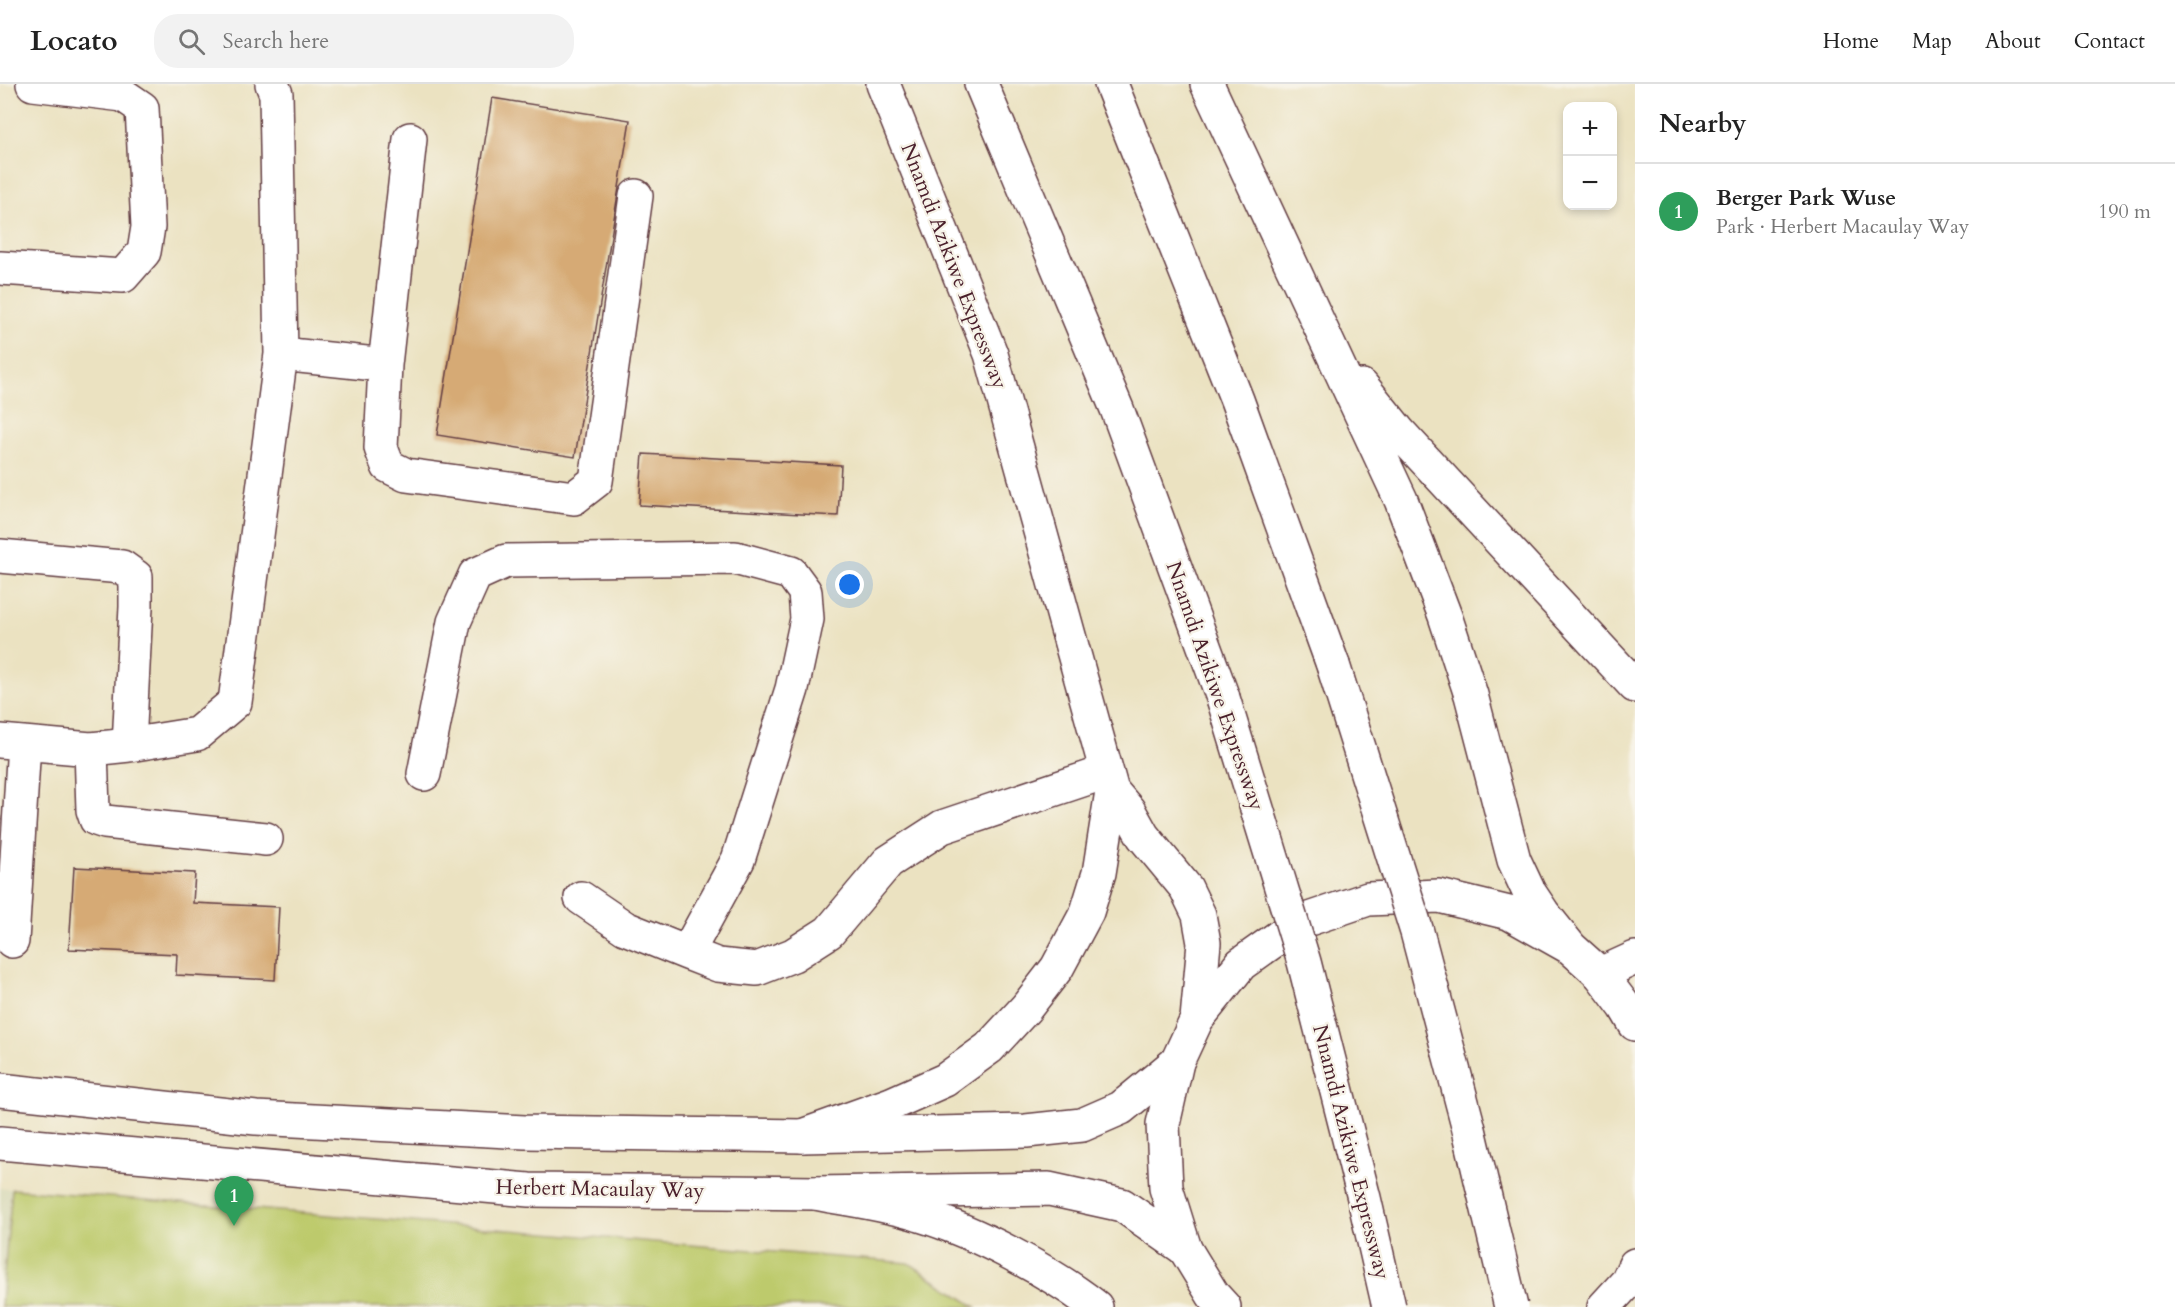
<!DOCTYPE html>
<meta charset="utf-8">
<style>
:root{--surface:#fff;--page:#f2f2f2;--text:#222;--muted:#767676;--line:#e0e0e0;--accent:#0f766e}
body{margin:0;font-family:Cardo,serif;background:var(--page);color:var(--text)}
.controls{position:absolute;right:18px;top:18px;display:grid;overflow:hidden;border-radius:12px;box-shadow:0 3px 9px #0003}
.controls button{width:54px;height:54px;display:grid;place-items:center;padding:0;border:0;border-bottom:2px solid var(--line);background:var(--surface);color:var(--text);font:30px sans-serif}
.you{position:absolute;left:850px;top:501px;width:21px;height:21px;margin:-15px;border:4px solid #fff;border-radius:50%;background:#1a73e8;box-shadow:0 0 0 9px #1a73e833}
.badge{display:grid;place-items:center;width:39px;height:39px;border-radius:50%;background:var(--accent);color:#fff;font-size:20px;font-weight:700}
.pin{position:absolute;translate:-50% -50px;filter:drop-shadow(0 2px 3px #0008)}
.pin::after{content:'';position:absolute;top:32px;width:21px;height:18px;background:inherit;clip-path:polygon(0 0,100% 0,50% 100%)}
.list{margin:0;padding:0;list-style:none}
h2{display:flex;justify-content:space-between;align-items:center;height:78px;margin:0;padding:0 24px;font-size:26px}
h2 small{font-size:20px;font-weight:400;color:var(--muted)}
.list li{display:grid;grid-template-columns:39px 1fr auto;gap:18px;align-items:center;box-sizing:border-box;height:96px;padding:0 24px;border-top:2px solid var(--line)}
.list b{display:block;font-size:22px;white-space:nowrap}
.list p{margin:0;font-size:20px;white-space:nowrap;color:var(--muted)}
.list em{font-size:20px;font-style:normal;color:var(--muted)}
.icon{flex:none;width:33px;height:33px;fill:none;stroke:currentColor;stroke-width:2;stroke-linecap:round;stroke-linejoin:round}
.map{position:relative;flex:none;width:1635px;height:1223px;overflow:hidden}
header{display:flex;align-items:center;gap:36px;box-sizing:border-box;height:84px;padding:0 30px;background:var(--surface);border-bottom:2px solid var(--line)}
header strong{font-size:28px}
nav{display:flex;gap:33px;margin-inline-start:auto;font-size:21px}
.search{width:420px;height:54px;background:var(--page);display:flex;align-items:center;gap:15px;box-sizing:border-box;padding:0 21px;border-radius:24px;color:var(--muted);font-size:22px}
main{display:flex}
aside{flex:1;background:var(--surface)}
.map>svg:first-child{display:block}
</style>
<header>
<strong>Locato</strong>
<div class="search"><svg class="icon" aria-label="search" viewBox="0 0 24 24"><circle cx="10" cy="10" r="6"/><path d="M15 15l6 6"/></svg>Search here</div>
<nav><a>Home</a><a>Map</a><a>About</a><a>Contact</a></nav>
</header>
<main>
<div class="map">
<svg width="1635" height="1223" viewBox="0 0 1635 1223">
<rect width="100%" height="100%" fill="#f7f3e8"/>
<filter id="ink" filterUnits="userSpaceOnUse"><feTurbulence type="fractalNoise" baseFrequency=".0167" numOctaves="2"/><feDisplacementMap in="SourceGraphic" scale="12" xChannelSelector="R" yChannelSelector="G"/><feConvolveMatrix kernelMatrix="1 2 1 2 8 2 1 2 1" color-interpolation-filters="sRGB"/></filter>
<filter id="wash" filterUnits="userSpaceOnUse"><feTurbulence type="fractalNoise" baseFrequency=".008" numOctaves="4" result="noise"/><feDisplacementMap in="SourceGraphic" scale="24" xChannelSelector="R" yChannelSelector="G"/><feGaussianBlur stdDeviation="1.35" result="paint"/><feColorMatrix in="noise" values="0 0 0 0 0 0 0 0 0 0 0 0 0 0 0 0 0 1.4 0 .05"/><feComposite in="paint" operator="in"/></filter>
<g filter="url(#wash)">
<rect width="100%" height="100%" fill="#ebe2c1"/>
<path fill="#d9dab9" d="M0,1104L12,1105L0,1223Z"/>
<path fill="#bdca6c" stroke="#84744c" stroke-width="1.5" d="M12,1105L909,1179L976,1223H1Z"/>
<g id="blocks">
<path fill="#d6aa74" d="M492,14L630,36L575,373L437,351Z
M643,370L841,381L838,432L639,421Z
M74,783L195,789L193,819L279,823L275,896L176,891L177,870L69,865Z"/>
</g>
</g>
<g filter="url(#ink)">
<use href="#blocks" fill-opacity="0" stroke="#623c42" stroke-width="1.5"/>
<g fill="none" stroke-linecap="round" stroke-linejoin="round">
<g stroke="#623c42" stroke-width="36">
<path id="minor" d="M0,184L123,192L144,168L148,143L142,24L123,11L33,0
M281,270L385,281L381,364L388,382L406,391L574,414L596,397L636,112
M385,281L410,55
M0,472L122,483L136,493V523L129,661
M0,657L91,665L129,661L197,650L235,618L281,270L276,10L272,0
M91,665L93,726L96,735L105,738L266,755
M424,690L454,538L475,491L506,477L735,474L791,489L805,508L807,535L792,605L738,776L687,869
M581,814L625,844L687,869L718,881L757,885L793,871L829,848L888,778L942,743L1106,688
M12,857L24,659
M1600,890L1635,874"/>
</g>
<g stroke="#623c42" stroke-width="36">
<path id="major" d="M0,1006L256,1034L525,1048L802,1052L1026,1047L1082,1041L1121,1024L1177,978
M0,1059L529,1106L816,1109L1049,1105L1122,1121L1185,1165"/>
</g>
<g stroke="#623c42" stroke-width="36">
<path id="highway" d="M883,0L991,270L1112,707L1129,727L1143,752L1186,804L1199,831L1204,859L1197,935
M981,0L1117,325L1223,614
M1111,0L1237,316L1333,581
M1207,0L1401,416L1445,532L1471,611L1514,776L1529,808L1543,829L1571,864
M1362,302L1400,349L1635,602
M802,1052L891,1020L945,996L989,964L1026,924L1057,884L1087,828L1099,789L1112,707
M816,1109C850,1116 887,1120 920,1131C976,1148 1050,1187 1096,1223
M1224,1223L1213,1211L1185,1165L1166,1104L1163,1040L1177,978L1197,935L1241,880L1300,838L1368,815L1439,812L1509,829L1571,864L1600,890L1625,923L1635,940
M1604,1223L1627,1198L1635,1181"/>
</g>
<use href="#minor" stroke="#fff" stroke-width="33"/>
<use href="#major" stroke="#fff" stroke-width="33"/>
<use href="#highway" stroke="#fff" stroke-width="33"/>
<g stroke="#623c42" stroke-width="36" stroke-linecap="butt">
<path id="highway-bridge" d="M1333,581L1417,848L1468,1041L1511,1223
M1223,614L1304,878L1364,1114L1389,1223"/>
</g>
<use href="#highway-bridge" stroke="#fff" stroke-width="33"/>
</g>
</g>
<g text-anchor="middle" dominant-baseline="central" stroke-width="4.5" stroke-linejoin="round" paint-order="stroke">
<g font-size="21" fill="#4a1f2b" stroke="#f7f3e8">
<text transform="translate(954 182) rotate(69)">Nnamdi Azikiwe Expressway</text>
<text transform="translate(1215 602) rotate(71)">Nnamdi Azikiwe Expressway</text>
<text transform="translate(1351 1068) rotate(76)">Nnamdi Azikiwe Expressway</text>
<text transform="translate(600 1105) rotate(1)">Herbert Macaulay Way</text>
</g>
</g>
</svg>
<div class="controls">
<button>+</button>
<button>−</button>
</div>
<div class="you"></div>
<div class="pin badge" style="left:234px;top:1142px;background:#2e9e5b">1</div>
</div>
<aside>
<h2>Nearby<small></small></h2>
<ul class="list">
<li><span class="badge" style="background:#2e9e5b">1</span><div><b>Berger Park Wuse</b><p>Park · Herbert Macaulay Way</p></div><em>190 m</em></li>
</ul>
</aside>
</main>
